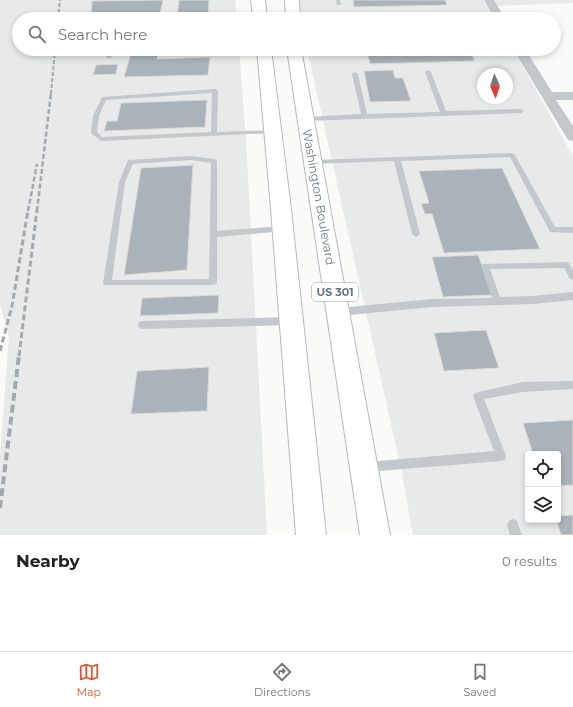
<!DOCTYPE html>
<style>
:root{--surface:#fff;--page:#f2f2f2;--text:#222;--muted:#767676;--line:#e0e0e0;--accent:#e4572e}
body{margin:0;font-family:Montserrat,sans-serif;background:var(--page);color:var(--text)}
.controls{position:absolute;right:12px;bottom:12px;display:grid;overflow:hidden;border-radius:4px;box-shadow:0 2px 6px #0003}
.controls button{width:36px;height:36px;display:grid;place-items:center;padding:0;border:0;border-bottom:1px solid var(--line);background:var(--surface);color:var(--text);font:20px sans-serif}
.compass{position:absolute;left:477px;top:68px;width:36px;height:36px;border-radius:50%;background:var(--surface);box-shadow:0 2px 6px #0003;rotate:177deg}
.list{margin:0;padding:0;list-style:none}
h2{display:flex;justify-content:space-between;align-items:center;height:52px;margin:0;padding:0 16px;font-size:17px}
h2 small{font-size:13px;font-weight:400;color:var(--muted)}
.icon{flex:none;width:22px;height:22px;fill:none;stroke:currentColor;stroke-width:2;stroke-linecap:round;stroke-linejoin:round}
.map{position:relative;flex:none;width:573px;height:535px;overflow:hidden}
.search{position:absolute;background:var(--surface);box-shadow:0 2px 6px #0003;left:12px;right:12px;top:12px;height:44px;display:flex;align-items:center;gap:10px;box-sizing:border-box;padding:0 14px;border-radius:22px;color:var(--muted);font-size:15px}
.sheet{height:116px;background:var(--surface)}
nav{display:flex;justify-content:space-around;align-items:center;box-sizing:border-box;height:56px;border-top:1px solid var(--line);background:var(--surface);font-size:11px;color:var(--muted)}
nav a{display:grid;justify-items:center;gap:2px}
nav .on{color:var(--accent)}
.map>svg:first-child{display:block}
</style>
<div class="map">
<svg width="573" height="535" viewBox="0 0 573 535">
<rect width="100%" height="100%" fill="#fafaf8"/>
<path fill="#e8e9e9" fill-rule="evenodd" d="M0,0H235L237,19H19V49H239L246,139L267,535H0V455L9,337L0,304Z
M297,0H483L495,19H300Z
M494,0H573V3L497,6Z
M307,49H513L573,156V535H413L401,469ZM483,74H507V98H483ZM528,454H558V520H528Z"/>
<path fill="#aab3b9" stroke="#dcdcda" d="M163,0L159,19H91L92,1Z
M179,0H209L208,19H177Z
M353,0H445L447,5L354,7Z
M132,49H159L157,59L210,57L208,75L124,77Z
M366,49H469L475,61L370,64Z
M118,64L116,74L93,75L96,65Z
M393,70L395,78H403L411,101L370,102L364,71Z
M207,100L205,127L104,131L107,121H117L121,103Z
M193,165L187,270L124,275L141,168Z
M502,168L540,249L444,253L432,214H425L421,204L429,203L419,171Z
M478,255L493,295L443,297L432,257Z
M219,295L218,313L140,316L142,298Z
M486,330L499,368L444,371L434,333Z
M209,367L207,411L131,414L137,371Z
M573,420V485L558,486V454H533L523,423Z
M573,515V535H561L556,520H558V516Z"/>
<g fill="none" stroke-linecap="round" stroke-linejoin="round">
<g stroke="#b5babe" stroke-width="2">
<path id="primary" d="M251,0H265L267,19H253Z
M285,0H299L300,19H286Z
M257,49H271L291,209L326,535H296L271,209Z
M287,49H301L390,535H360Z"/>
</g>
<path fill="#c3c8cc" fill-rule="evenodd" d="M336,0H340L341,5H337Z
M460,17H462V19H435L437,18Z
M108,49H114L112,57L109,59L106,57Z
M176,49H206L203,51H179Z
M428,70L431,72L446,111L521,109L524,111L521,113L306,121L303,119L306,117L361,114L352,74L355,72L358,74L367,114L440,112L425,72Z
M215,89L218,91L217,132L273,130L275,131V133L101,141L91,133L93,116L102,97ZM212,93L211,132L102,137L97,132L99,116L106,100Z
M512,153L515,155L555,227H573V233L550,232L510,157L401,161L420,234L416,237L412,234L394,161L313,164L310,162L313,160Z
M191,156L214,159L217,161V231L282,226L285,227L286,229L285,231L217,237V282L216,284L213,285H104L103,283L119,182L128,160ZM191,160L211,163L209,279L112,280L125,182L133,164Z
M566,262L569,263L573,270V280L570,279L564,268L490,269L500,297L533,296L573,292V300L533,304L433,307L339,316L336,315L335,312L336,309L339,308L433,299L492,298L481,266L482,264Z
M291,317L294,318L295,321L294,324L291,325L142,329L139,328L138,325L139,322L142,321Z
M573,381V389L523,392L484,399L506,456L505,460L501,461L367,472L363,471L362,467L363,463L367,462L494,451L473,396L475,393L523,382Z
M513,519L517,521L522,535H510L507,525L509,521Z"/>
<path fill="#c3c8cc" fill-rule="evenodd" d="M484,0H494L505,19H495Z
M513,49H525L552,92H573V100H556L573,126V141L568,140Z"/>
<use href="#primary" fill="#fff" fill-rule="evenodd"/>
<path stroke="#a2aab0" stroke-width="2" stroke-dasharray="4 2" stroke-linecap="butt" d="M58,19L60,0
M51,94L55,49"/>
<path stroke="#a2aab0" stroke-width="2.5" stroke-dasharray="5 2.5" stroke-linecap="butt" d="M28,211L37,164
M37,211L51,93"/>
<path stroke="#a2aab0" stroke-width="3" stroke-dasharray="6 3" stroke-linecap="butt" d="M0,351L12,306L28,210
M19,356L37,210"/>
<path stroke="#a2aab0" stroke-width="4" stroke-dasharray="8 4" stroke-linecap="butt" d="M0,508L19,355"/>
</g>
<g text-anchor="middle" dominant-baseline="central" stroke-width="4" stroke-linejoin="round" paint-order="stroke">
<rect fill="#fff" stroke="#939fa8" stroke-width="1" x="312" y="283" width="46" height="18" rx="3"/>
<g font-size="11" font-weight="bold" fill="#657683">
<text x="335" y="292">US 301</text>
</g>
<g font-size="12" fill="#657683" stroke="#fff">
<text transform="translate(319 197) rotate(80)">Washington Boulevard</text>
</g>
</g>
</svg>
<div class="controls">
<button><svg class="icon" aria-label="locate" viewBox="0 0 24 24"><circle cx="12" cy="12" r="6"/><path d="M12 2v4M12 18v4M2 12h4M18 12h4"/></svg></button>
<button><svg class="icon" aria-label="layers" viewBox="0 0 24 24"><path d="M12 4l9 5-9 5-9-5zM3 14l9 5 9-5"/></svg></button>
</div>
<svg class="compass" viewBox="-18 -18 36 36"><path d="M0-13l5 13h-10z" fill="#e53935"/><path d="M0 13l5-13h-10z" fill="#767676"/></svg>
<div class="search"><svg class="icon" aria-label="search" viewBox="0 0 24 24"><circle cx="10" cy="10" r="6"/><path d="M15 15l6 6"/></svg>Search here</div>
</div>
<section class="sheet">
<h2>Nearby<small>0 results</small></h2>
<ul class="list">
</ul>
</section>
<nav>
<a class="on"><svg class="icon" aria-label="map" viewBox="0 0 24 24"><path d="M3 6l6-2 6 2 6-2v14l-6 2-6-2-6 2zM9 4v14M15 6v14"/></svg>Map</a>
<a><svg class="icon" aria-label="directions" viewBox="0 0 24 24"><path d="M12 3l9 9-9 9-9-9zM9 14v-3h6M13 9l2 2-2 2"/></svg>Directions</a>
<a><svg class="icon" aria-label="saved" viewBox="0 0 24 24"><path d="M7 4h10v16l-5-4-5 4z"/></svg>Saved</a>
</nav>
